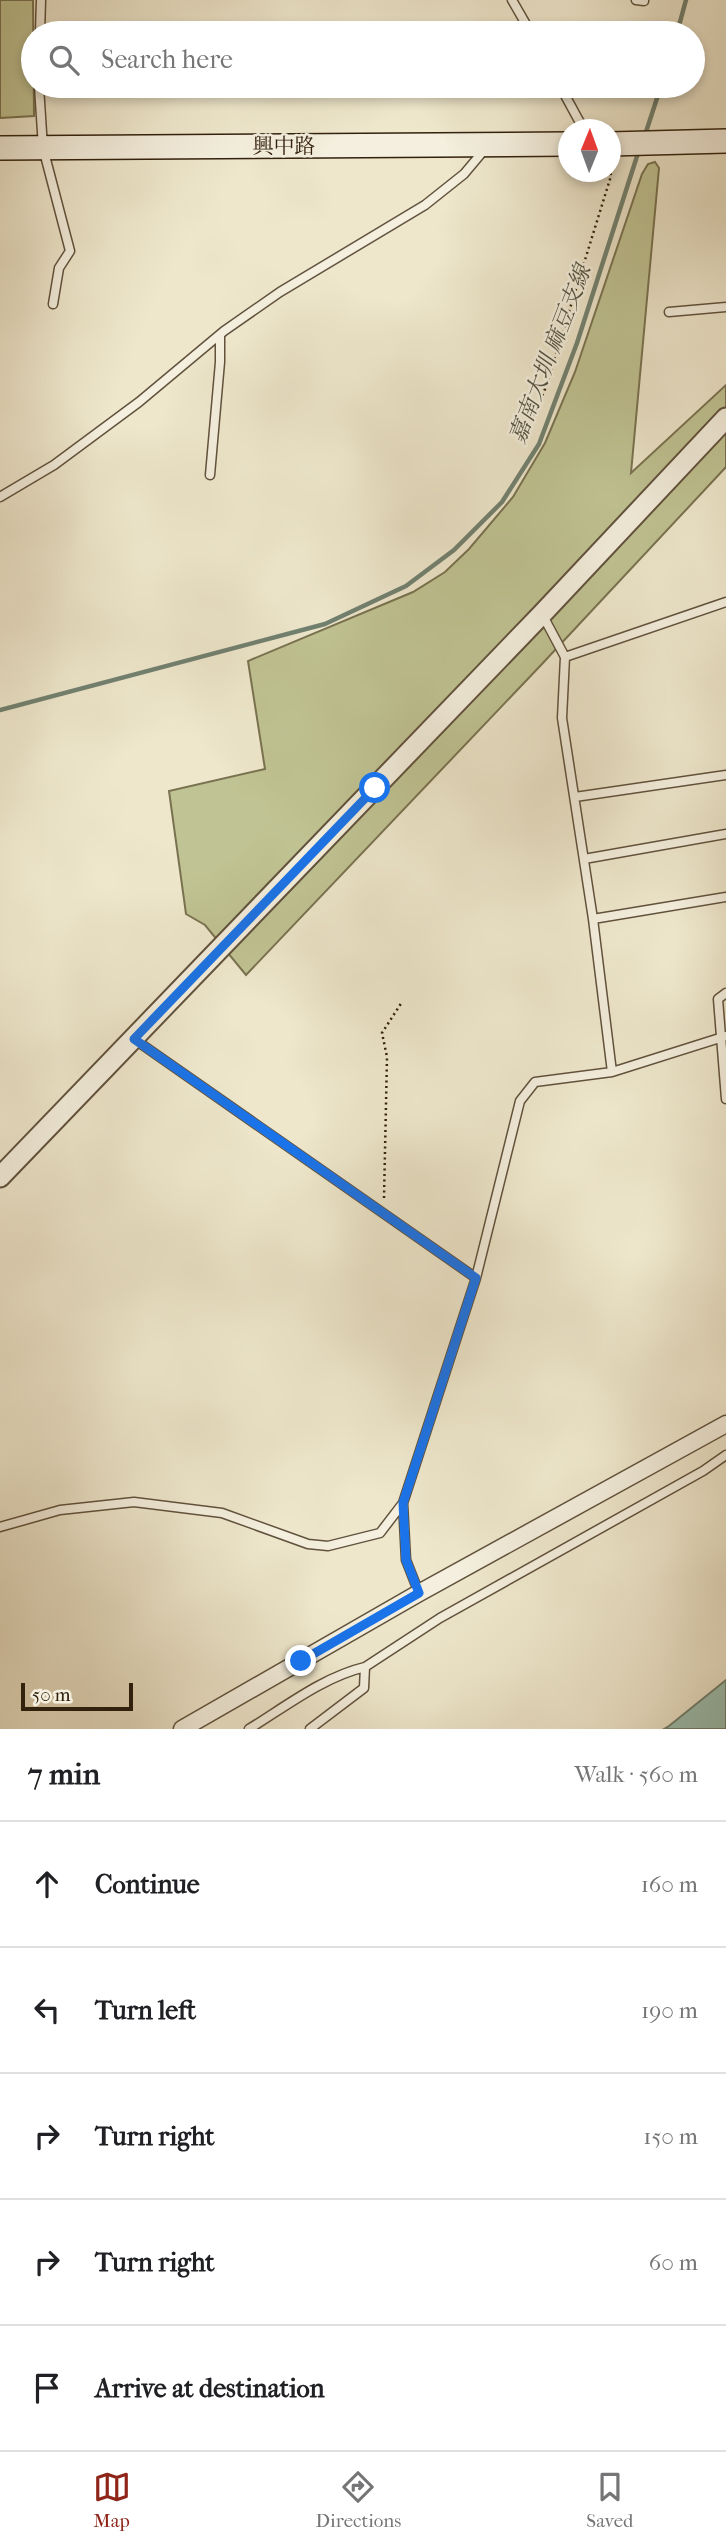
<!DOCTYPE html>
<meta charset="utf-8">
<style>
:root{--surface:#fff;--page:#f6f6f6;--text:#202124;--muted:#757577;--line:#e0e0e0;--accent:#8f2418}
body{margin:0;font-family:"IM FELL French Canon","Noto Serif TC",serif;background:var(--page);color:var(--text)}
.compass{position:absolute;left:558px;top:119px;width:63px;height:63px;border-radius:50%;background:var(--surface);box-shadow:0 4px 10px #0003;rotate:1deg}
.scale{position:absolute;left:21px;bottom:18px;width:112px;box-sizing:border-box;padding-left:7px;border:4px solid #32210d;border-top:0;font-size:19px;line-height:24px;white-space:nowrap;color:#32210d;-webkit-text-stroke:5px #f4efde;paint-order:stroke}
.stop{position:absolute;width:21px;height:21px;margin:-16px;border:5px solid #1a73e8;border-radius:50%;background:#fff}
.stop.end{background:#1a73e8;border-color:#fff;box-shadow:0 2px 7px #0008}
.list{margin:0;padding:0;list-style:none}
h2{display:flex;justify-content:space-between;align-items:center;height:91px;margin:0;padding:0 28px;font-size:30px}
h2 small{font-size:23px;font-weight:400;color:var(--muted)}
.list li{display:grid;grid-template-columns:46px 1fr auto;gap:21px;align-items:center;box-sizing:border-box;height:126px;padding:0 28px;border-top:2px solid var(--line)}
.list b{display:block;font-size:26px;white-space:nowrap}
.list em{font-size:23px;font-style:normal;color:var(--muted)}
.icon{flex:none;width:38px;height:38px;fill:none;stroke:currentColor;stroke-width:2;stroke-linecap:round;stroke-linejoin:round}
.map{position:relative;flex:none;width:726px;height:1729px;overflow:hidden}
.search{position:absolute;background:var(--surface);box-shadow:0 4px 10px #0003;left:21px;right:21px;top:21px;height:77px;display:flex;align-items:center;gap:18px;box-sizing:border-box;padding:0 24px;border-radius:38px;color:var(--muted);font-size:26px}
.sheet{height:721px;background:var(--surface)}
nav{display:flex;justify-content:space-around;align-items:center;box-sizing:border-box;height:98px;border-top:2px solid var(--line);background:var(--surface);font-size:19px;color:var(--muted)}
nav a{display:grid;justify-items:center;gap:4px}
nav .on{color:var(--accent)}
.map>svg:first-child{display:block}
</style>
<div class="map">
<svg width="726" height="1729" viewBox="0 0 726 1729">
<rect width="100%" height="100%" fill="#eee7cc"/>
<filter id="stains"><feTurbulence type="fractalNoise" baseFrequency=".00286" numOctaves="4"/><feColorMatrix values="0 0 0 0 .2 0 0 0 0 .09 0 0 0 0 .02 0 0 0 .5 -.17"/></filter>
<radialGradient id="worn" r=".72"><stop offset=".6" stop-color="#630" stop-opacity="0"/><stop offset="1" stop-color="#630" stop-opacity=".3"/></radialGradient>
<path fill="#c0c393" stroke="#797250" stroke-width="2" d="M0,0H33L34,116L0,118Z
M655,162L659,168L631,473L726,385V467L542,664L246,975L205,925L186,914L169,791L265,769L248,661L413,592L445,572L469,549L513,497L545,443L575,372L642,174L648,164Z"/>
<path fill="#9bc1b2" stroke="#718170" stroke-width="2" d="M726,1680V1729H664L669,1726Z"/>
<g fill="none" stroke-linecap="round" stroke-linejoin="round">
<path stroke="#718170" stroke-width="4.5" d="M677,33L686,0
M645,135L661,86
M0,710L325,624L406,586L454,550L502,502L539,444L577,343L639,150"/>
<g stroke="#61523d" stroke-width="11">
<path id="service" d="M512,0L531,33
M636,0L644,1
M40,33L41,0
M39,86L43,148L70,251L59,268L53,304
M560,86L584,130
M669,312L726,307
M210,475L220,362V335
M0,497L54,465L139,402L224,331L280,292L425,205L464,174L485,149
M542,614L565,657L562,718L593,919L612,1072
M565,657L726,602
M575,797L726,775
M584,859L726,834
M593,919L726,897
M726,993L718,999L726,1099
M134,1039L476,1278
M403,1503L406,1560L419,1593
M0,1527L60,1510L134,1502L222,1513L308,1544L328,1546L380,1533L403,1503L476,1278L520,1101L535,1082L612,1072L726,1036
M365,1667L440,1618L703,1471L726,1455
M249,1729C285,1707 323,1677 365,1667L364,1688L310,1729"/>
</g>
<g stroke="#61523d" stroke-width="19">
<path id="minor" d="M182,1729L419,1593L726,1424"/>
</g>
<g stroke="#61523d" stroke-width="23">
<path id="tertiary" d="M0,1177L542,614L726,418"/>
</g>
<g stroke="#32210d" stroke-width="26">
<path id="secondary" d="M610,144L726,141
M0,148L568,144"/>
</g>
<path stroke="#32210d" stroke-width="2.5" stroke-dasharray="2 3.5" stroke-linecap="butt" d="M525,436L545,389L611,176L610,170
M384,1198L387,1057L382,1033L402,1002"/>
<use href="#service" stroke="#f4efde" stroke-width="8"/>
<use href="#minor" stroke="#f4efde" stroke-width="16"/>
<use href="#tertiary" stroke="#f4efde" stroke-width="19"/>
<use href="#secondary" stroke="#f4efde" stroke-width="23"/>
</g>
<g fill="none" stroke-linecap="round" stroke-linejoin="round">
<path stroke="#1a73e8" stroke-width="9" d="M301,1661L419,1593L406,1560L403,1503L476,1278L134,1039L375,788"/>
</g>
<g text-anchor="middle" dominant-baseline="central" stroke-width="5" stroke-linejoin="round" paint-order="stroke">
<g font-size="21" fill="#32210d" stroke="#f4efde">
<text x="284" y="146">興中路</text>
</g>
<g font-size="23" font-style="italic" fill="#52513f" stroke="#f4efde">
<text transform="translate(550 354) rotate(-69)">嘉南大圳 麻豆支線</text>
</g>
</g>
<rect width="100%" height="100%" filter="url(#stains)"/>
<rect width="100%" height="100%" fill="url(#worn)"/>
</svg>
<svg class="compass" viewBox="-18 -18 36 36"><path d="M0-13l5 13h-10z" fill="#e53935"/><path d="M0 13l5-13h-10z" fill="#757577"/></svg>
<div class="scale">50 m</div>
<div class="stop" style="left:375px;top:788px"></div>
<div class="stop end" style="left:301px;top:1661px"></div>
<div class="search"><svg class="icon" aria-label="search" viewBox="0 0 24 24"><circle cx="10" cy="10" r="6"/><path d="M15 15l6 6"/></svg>Search here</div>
</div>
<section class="sheet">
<h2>7 min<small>Walk · 560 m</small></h2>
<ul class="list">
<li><svg class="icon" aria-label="ahead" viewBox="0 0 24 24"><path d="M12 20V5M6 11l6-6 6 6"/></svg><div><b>Continue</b></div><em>160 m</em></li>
<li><svg class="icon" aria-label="left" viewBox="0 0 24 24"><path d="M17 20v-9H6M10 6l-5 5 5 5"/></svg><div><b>Turn left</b></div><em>190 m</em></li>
<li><svg class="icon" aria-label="right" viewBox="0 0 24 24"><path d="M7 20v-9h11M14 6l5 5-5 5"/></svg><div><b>Turn right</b></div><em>150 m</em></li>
<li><svg class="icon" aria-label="right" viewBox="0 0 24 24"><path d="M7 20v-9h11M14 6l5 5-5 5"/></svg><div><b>Turn right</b></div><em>60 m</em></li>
<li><svg class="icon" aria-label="arrive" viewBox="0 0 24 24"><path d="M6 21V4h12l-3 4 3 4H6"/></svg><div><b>Arrive at destination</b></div></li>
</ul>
</section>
<nav>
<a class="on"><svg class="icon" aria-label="map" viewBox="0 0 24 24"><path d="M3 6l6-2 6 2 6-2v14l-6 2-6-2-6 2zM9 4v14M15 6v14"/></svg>Map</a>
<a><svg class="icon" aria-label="directions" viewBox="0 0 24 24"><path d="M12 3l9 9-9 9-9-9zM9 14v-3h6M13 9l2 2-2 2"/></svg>Directions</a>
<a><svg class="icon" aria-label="saved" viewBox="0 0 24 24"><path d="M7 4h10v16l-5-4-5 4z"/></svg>Saved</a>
</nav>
